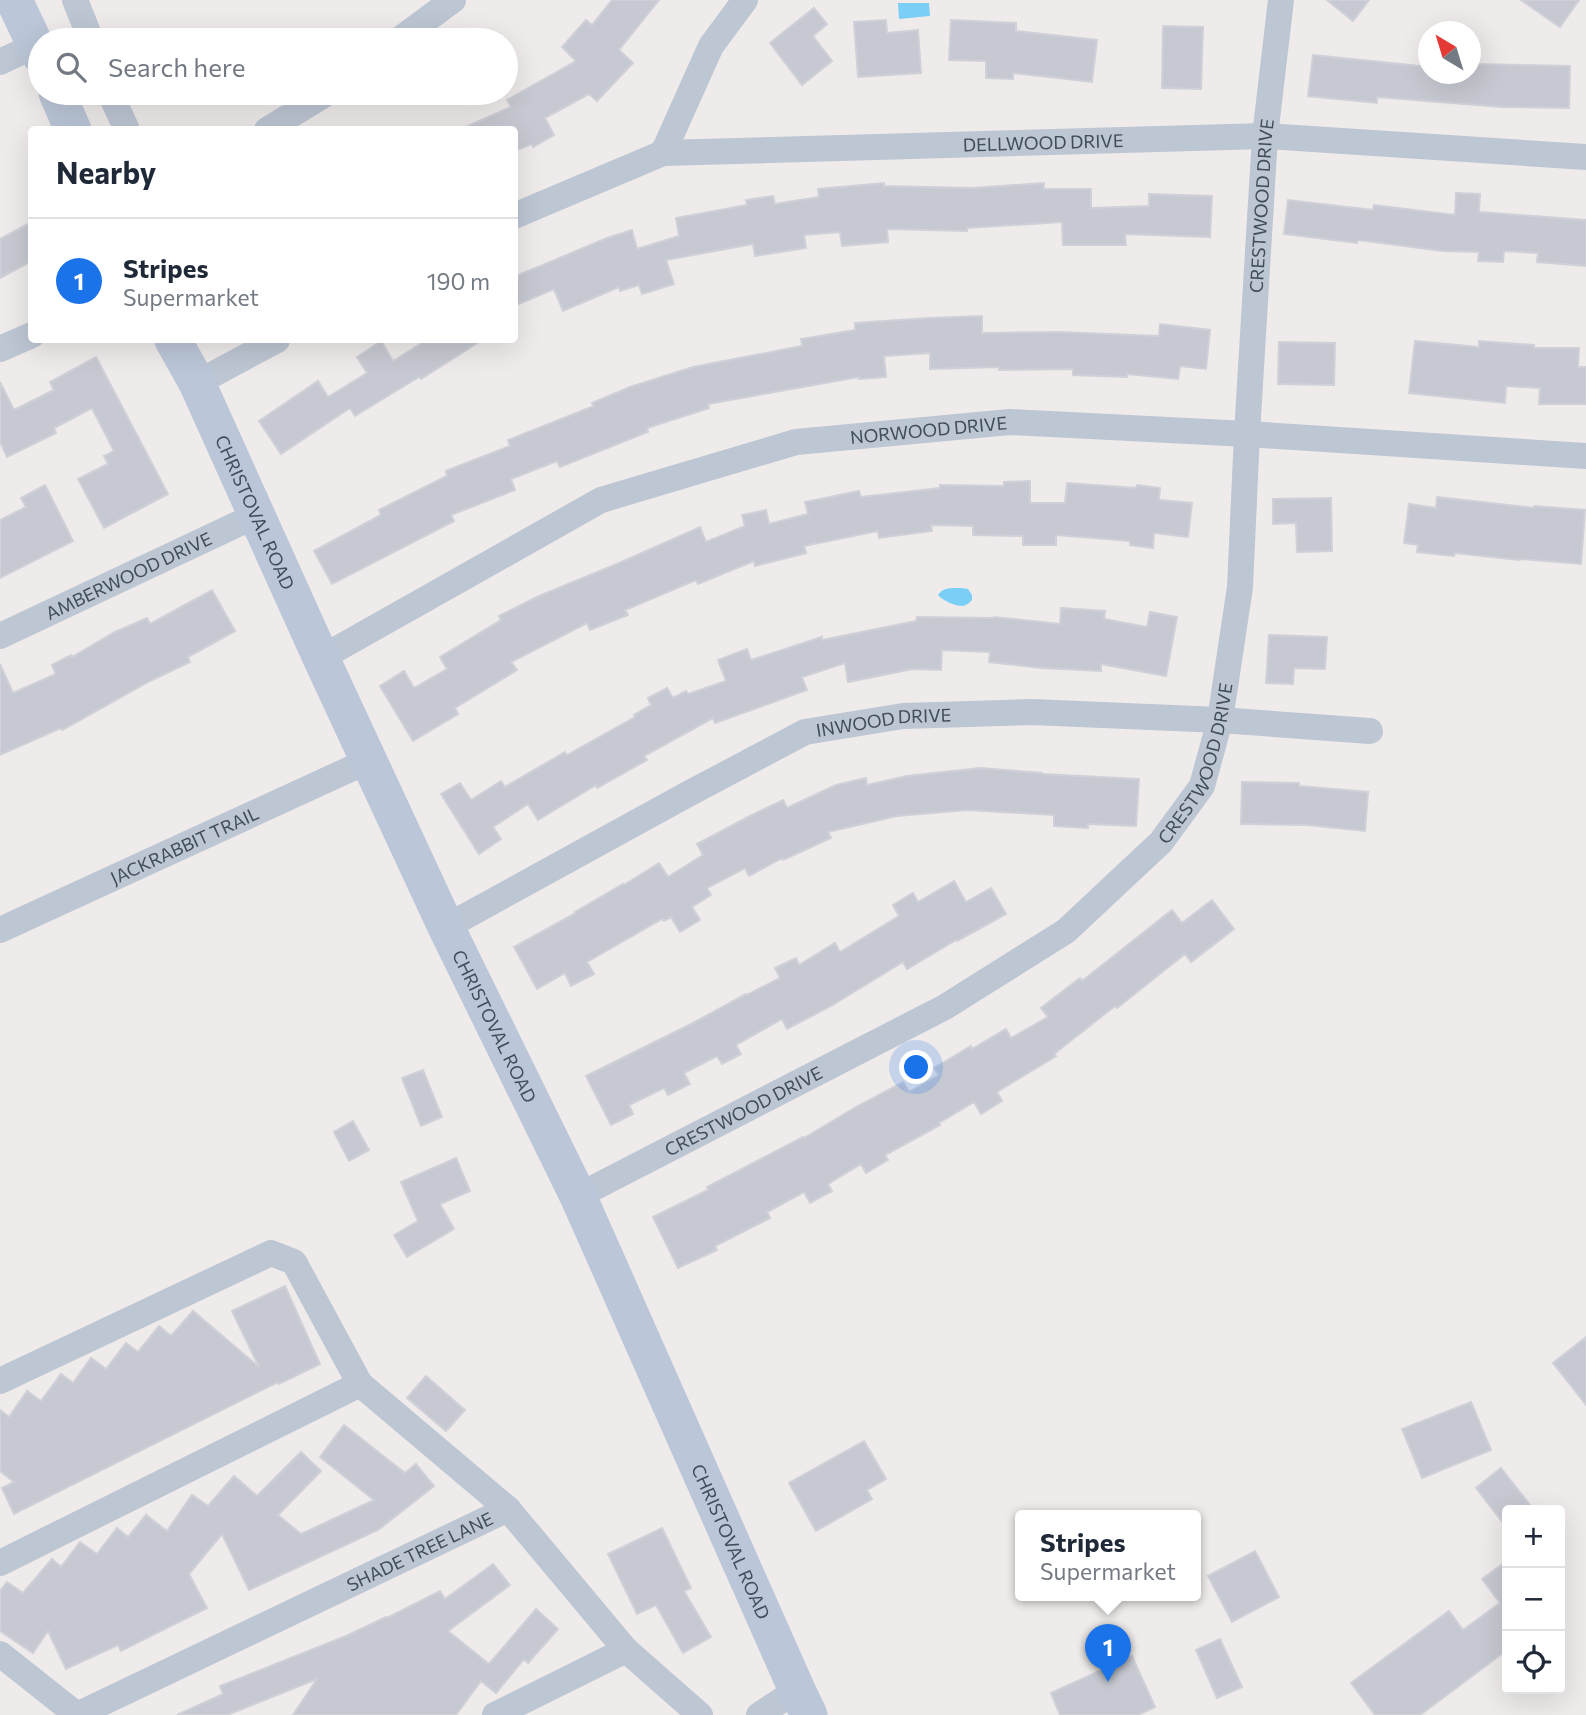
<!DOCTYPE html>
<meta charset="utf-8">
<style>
:root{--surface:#fff;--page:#f2f2f3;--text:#1f2937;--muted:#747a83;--line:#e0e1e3;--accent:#1a73e8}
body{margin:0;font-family:Commissioner,sans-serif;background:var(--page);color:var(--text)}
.controls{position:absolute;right:21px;bottom:21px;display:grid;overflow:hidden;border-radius:7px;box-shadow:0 7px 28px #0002}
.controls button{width:63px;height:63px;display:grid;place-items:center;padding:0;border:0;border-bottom:2px solid var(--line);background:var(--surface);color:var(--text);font:35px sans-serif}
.compass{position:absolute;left:1418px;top:21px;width:63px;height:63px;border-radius:50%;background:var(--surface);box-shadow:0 7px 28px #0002;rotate:322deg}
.you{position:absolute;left:917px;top:1068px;width:24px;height:24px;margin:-18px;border:5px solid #fff;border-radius:50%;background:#1a73e8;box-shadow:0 0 0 10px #1a73e833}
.badge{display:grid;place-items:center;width:46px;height:46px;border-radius:50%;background:var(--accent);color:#fff;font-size:23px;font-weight:700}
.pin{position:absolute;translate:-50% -58px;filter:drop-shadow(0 2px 4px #0008)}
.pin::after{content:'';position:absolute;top:37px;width:24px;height:21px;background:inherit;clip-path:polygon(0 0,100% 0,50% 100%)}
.popup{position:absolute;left:1015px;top:1510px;width:186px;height:91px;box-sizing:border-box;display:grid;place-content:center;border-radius:7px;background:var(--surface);filter:drop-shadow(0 2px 5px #0005);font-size:23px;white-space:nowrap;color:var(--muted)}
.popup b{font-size:26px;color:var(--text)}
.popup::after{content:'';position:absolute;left:50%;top:100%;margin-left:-14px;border:14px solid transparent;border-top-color:var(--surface)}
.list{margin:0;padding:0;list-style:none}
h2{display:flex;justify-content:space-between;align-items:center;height:91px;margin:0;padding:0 28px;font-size:30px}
h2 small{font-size:23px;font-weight:400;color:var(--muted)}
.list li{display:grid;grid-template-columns:46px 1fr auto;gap:21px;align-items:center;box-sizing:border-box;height:126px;padding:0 28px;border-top:2px solid var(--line)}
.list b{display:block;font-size:26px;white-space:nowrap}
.list p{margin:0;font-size:23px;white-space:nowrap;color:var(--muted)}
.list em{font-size:23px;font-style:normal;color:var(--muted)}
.icon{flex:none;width:38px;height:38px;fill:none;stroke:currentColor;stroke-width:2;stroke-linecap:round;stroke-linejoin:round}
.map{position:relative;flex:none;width:1586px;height:1715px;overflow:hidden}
.search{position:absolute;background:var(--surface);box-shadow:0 7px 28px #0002;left:28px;top:28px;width:490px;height:77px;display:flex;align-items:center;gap:18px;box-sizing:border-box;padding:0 24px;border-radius:38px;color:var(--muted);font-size:26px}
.panel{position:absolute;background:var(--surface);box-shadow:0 7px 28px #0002;left:28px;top:126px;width:490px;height:217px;border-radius:7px}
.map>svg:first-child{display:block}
</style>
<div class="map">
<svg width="1586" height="1715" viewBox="0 0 1586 1715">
<rect width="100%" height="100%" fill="#efebeb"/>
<path fill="#7acff6" d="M898,3H929L930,16L899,19Z
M962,588L968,589L972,595V600C969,603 967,605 963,606C955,606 943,601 938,595C943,587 952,588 962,588Z"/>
<path fill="#c7c9d2" stroke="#cfd0d8" stroke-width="2" d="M612,0H659L619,50L633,63L597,101L589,94L545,118L554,135L533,147L532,144L514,151V130H459L511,107L507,100L576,61L562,47L586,20L592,25Z
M1327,0H1369L1353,21Z
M1521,0H1579L1560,27Z
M814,8L827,24L813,36L832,61L802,85L770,43Z
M886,20L887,33L918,30L921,73L858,77L854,22Z
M951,20L1016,23V31L1097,40L1092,82L1013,73V79L986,78V61L949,60Z
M1163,26L1203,27L1201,89L1162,88Z
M1313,55L1429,67V74H1471V64L1570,66L1569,108L1502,107L1377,97V103L1308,96Z
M884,183V186L972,188L1044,183V189H1091V208L1149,206V194L1212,196L1210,237L1125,234L1126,245H1063L1062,222L967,228V231L887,229L888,242L842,246L840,232L804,235L806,248L755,256L753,244L666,260L674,284L642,294L639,285L620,291L619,287L563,311L554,289L514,306V277L607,238L632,230L637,249L679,236L676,218L747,205L746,200L773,196L775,204L819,197L818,189Z
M1456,193L1480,194L1479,212L1586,220V266L1537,262L1538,253L1504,251L1503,262L1478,261L1479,252L1443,251L1358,240L1357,243L1284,234L1288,200L1373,210L1374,205L1455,215Z
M32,222V261L0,278V239Z
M982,316V333L1058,332L1159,336L1160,324L1210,330L1206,369L1180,366L1178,379L1127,374V377L1073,375V369L999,370V367L930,369V353L884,356L886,377L859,379V377L708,404L709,408L647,428L648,432L560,467L557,461L511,479L515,490L451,515L454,521L332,584L314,551L381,515L379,510L447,476L446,471L510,446L508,440L594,406L592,403L630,387L693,367L802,346L801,339L855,330V323L929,318Z
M427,340H482L421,379L419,377L355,416L350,408L281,454L259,421L318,381L328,397L367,373L357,357L381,341L393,361Z
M1415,341L1479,347V341L1534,345V348H1579L1578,367H1586V404H1539L1540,388L1506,386L1505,403L1409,393Z
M1279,342L1335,343L1334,385L1278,384Z
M96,357L168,494L104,528L78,479L108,464L104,456L114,451L92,408L54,428L56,433L7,457L0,442V382L14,410L54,390L50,382Z
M1030,481V503H1065L1067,483L1136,488L1137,485L1160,488L1159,500L1192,503L1188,537L1154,533L1153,548L1130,545V541L1056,535V545H1023V536L973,535V526L931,525L932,531L879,538L878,531L804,546L806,553L755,566L754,561L698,584L696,580L625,610L628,615L590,630L587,623L511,662L517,670L455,708L458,714L413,741L380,686L404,671L414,688L447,669L440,657L501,620L499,616L539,596L617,564L700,527L706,542L745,526L742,515L766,510L769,524L808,514L805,502L859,491L861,497L940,488V485L1004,486V482Z
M45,485L73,541L0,578V520L26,507L21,498Z
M1437,497L1534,508V506L1585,510L1581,564L1520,559L1519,560L1455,553L1454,556L1417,552L1418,545L1404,543L1409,504L1436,508Z
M1331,498L1332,551L1297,552L1296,523L1273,524V499Z
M212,590L235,631L188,657L190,662L150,681L62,730L61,728L0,755V664L13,693L56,674L52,665L71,655L72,657L115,632L147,618L150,624Z
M1061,608L1105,611L1104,619L1147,627L1150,612L1177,617L1166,676L1101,664V671L1041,668L989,662L990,652L942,650L941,670L913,669L848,682L845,663L802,677L807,690L715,723L713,718L644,756L647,760L597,788L596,785L538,820L528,804L493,827L501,839L479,854L441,794L460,783L471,800L501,781L505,787L565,752L567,755L635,717L634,715L651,705L648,698L667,688L673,698L686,691L688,694L726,681L718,660L747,649L751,660L822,637V640L916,621L917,617L993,618L994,617L1060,624Z
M1269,635L1327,637L1325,669L1294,668L1293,684L1266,683Z
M980,768L1042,773V774L1139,779L1136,826L1088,824V828L1054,826V815L967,810L897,816L828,832L831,838L783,860L782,858L749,876L745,868L707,888L711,895L692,907L700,920L680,932L671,917L664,921L662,919L587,962L594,974L571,986L565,973L537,989L514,947L576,913L575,912L623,884L624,885L659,863L668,877L703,855L697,844L750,816L783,800L787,808L836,785L866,778L867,785L907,776Z
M1242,782L1299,783V786L1368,792L1365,831L1307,825L1241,824Z
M954,881L966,902L991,888L1006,914L957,941L956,940L907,969L903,962L831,1006L787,1029L782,1019L736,1045L741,1054L722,1064L717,1056L684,1073L690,1084L668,1095L664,1088L629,1105L633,1114L611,1125L586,1076L693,1023L746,994L747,995L780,978L775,968L796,958L799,965L835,943L840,952L899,916L893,905L913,893L918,902Z
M1212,900L1234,929L1191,962L1185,954L1117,1008L1115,1006L1054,1054L1056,1056L997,1092L1002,1101L981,1114L974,1102L939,1123L940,1125L885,1155L888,1160L866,1173L861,1164L828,1184L832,1191L810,1203L804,1192L767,1212L770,1218L715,1246L717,1250L678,1268L653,1217L708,1190L707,1187L803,1137L804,1138L856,1107L903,1082L909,1092L939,1075L934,1068L971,1046L972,1049L1006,1029L1011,1038L1048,1017L1041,1008L1080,978L1082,981L1172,910L1182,923Z
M423,1070L442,1117L421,1126L402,1078Z
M353,1121L369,1150L349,1161L334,1132Z
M456,1158L470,1191L440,1204L454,1229L407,1257L394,1235L418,1221L401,1182Z
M285,1286L320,1364L279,1384L278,1382L14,1514L2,1488L14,1482L0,1471V1410L9,1417L27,1391L41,1401L61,1374L73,1383L91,1358L106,1369L126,1343L138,1352L159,1326L171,1336L193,1311L259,1367L232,1311Z
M1586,1337V1405L1553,1363Z
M426,1376L465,1410L446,1431L407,1398Z
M1471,1402L1491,1450L1422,1478L1402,1429Z
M344,1425L405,1473L416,1464L434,1486L378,1530L249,1590L222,1534L189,1574L207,1608L121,1651L118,1645L66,1669L48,1631L33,1653L0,1631V1591L7,1582L23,1593L52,1559L61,1567L80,1542L97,1554L117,1528L128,1537L146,1515L167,1531L192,1495L208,1506L234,1476L257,1496L301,1452L321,1471L278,1515L301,1534L374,1500L320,1457Z
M864,1441L886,1479L867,1490L872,1499L816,1531L789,1483Z
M1501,1468L1534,1510H1507V1528L1476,1488Z
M662,1528L691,1588L684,1591L711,1637L683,1653L656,1605L637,1614L608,1554Z
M1255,1551L1279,1597L1232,1622L1208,1576Z
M1507,1561V1650L1420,1715H1375L1351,1683L1449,1611L1463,1630L1500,1603L1482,1579Z
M493,1564L510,1585L448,1631L489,1664L536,1609L558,1629L528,1663L524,1659L496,1693L481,1681L456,1715H293L317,1679L227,1715H177L223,1694L220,1686L346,1636L386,1617L387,1618L440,1591L445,1599Z
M1220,1639L1242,1687L1217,1698L1196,1650Z
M1132,1656L1155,1707L1138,1715H1060L1051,1693Z"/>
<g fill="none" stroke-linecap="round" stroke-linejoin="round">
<g stroke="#bdc6d3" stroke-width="26">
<path d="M75,0L91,40"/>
<path d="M399,40L453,0"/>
<path d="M0,62L36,45"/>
<path d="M110,93L127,130"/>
<path d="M267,130L327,93"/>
<path d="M663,153L711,46L745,0"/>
<path id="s1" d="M514,216L663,153L1265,136L1586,157"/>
<path d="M0,349L32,335"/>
<path d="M197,383L277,340"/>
<path id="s2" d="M0,636L257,515"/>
<path id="s3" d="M321,658L601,500L796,442L1010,422L1247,434L1586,456"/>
<path id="s4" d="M446,927L688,794L805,732L903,716L1032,712L1220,720L1370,731"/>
<path id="s5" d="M0,930L370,760"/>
<path id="s6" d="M578,1196L945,1007L1066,931L1161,842L1202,786L1220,720L1240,587L1247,434L1265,136L1281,0"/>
<path d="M0,1381L271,1253L294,1262L360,1384"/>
<path d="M0,1563L360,1384L508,1509"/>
<path id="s7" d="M0,1654L77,1715L508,1509L626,1650L700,1715"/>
<path d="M495,1715L626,1650"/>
<path d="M759,1715L797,1690"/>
</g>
<g stroke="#bbc6d8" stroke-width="37">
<path d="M14,0L40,55"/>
<path d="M57,93L73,130"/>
<path id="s8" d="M173,340L197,383L321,658L446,927L578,1196L797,1690L809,1715"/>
</g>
</g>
<g text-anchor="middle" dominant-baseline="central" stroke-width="6" stroke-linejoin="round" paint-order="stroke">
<g font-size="18" fill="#424d5b" stroke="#fff">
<text stroke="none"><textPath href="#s1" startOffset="542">DELLWOOD DRIVE</textPath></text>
<text stroke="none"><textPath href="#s6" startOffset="1340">CRESTWOOD DRIVE</textPath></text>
<text stroke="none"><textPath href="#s3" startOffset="658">NORWOOD DRIVE</textPath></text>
<text stroke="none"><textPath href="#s8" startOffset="191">CHRISTOVAL ROAD</textPath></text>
<text stroke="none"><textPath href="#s2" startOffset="142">AMBERWOOD DRIVE</textPath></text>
<text stroke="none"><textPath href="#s4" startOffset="488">INWOOD DRIVE</textPath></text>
<text stroke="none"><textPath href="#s6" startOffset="774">CRESTWOOD DRIVE</textPath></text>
<text stroke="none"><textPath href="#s5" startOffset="203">JACKRABBIT TRAIL</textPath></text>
<text stroke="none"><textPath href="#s8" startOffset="758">CHRISTOVAL ROAD</textPath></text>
<text stroke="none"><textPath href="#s6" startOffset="186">CRESTWOOD DRIVE</textPath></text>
<text stroke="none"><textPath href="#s8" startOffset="1325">CHRISTOVAL ROAD</textPath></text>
<text stroke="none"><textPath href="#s7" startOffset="478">SHADE TREE LANE</textPath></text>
</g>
</g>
</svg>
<div class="controls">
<button>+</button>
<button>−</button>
<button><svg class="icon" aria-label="locate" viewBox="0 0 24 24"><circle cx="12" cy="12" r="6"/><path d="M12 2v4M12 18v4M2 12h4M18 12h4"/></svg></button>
</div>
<svg class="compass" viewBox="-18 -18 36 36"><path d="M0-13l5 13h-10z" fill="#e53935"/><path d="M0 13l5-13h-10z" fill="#747a83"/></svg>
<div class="you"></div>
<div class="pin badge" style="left:1108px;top:1682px">1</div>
<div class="popup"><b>Stripes</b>Supermarket</div>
<div class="search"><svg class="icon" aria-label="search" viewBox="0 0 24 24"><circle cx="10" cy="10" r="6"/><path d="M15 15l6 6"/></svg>Search here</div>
<section class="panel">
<h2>Nearby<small></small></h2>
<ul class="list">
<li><span class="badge">1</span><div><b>Stripes</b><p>Supermarket</p></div><em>190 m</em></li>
</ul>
</section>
</div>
